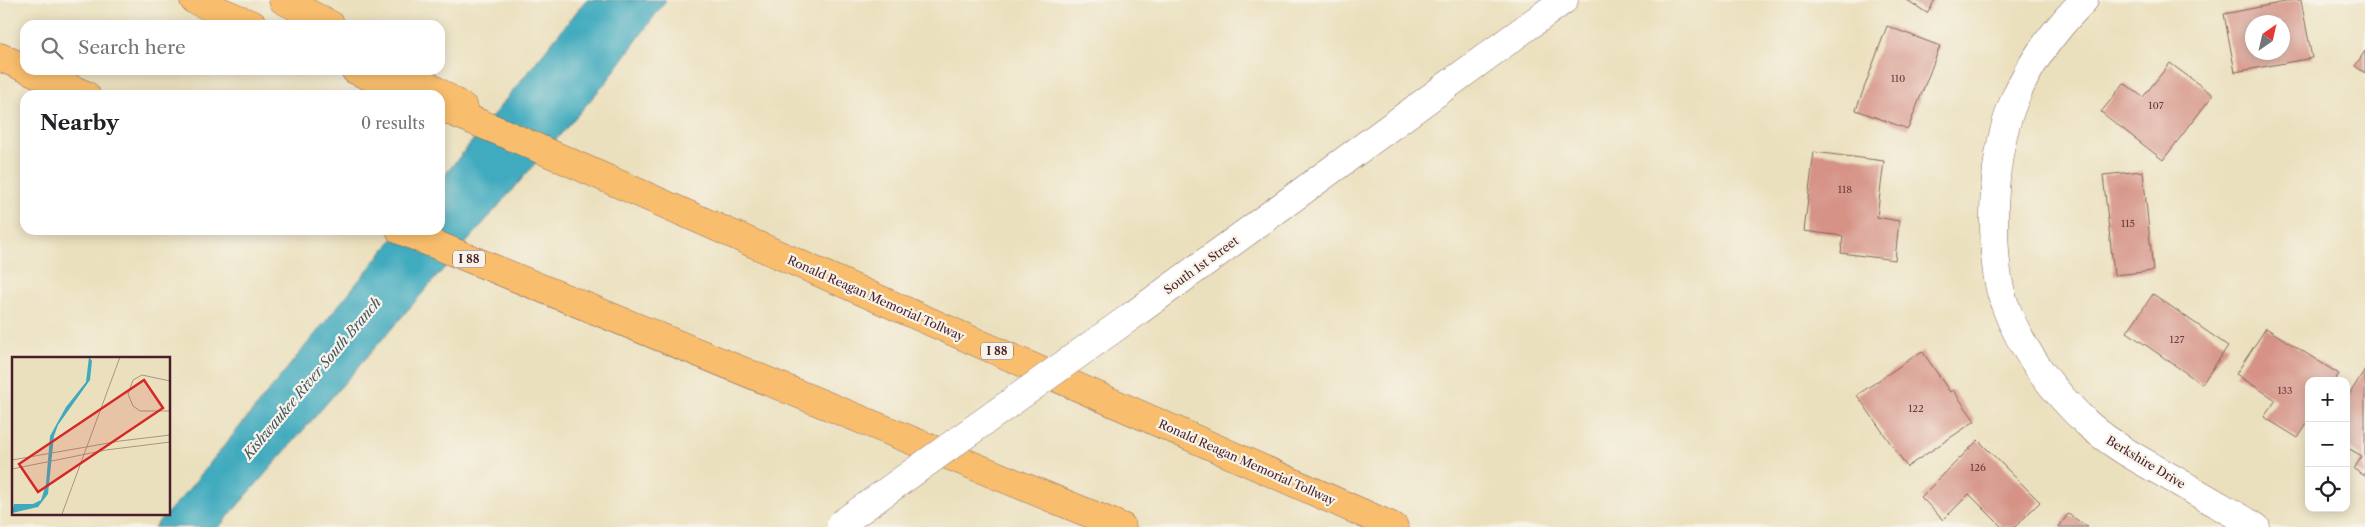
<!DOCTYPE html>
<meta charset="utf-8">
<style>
:root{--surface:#fff;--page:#f2f2f2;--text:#202124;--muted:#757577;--line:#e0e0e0}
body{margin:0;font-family:"Libre Caslon Text",serif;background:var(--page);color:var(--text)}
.controls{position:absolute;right:15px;bottom:15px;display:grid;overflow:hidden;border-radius:10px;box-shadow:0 2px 12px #0003}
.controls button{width:45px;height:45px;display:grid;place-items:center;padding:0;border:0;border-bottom:1px solid var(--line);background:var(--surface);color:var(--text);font:25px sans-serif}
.compass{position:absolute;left:2245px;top:15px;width:45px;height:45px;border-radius:50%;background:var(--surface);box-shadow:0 2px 12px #0003;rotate:34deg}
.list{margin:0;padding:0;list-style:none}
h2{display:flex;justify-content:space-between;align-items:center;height:65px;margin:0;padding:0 20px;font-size:21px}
h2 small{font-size:16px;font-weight:400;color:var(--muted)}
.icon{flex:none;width:28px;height:28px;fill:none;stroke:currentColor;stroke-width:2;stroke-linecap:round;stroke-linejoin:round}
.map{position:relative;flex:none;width:2365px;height:527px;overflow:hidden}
.search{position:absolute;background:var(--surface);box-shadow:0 2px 12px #0003;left:20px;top:20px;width:425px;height:55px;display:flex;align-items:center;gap:12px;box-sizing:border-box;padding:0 18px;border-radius:15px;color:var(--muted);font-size:19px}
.panel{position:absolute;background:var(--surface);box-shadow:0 2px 12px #0003;left:20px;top:90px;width:425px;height:145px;border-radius:15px}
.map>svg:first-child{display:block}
</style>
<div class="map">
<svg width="2365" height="527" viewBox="0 0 2365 527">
<rect width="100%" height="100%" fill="#f7f3e8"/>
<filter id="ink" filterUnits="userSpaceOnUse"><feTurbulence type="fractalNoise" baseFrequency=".02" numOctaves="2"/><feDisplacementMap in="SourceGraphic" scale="10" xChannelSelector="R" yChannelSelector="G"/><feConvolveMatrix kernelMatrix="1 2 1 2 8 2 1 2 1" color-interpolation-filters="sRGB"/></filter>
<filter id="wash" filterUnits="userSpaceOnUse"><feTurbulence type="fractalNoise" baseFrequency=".0096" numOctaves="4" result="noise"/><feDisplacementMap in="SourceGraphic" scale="20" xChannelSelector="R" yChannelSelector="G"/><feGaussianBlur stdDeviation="1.12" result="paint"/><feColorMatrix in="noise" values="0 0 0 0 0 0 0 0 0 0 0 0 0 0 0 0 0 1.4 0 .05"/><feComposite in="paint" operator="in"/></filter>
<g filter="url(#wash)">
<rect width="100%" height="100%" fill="#ebe0bd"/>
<path fill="#3faabe" stroke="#446474" d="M586,0H666L607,81L219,527H154L184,495L400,230H440V181Z"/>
<g id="blocks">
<path fill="#d59285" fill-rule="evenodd" d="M1907,0H1935L1927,13Z
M2295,0H2301L2312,58L2235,72L2224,14ZM2252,22H2282V52H2252Z
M1887,26L1940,46L1908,129L1856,110Z
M2365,51V73L2355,66Z
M2170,63L2213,95L2163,160L2101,112L2124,83L2143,97Z
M1814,152L1884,161L1877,217L1899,221L1895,260L1841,253L1843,236L1804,231Z
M2143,171L2153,271L2114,275L2103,175Z
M2153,294L2228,346L2202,384L2127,332Z
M2266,328L2339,374L2334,381H2309V421L2298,438L2264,417L2276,400L2236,374Z
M1922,351L1950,392L1953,390L1975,421L1907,467L1857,395Z
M2365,369V476L2354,469L2362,456L2346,447V400Z
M1978,440L2040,502L2015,527H2002L1969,494L1943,520L1921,497Z
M2068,514L2088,527H2059Z"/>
</g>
</g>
<g filter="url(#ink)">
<use href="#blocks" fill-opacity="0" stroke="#82635e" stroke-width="1"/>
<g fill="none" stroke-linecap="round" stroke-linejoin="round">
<g stroke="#82635e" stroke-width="29">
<path id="minor" d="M2084,0C2018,67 1994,126 1994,220C1994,247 1995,279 2005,305C2021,350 2054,393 2089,425C2111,444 2136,458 2161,472C2193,490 2225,509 2256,527
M1133,315L1564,0"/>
</g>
<g stroke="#82635e" stroke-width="29">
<path id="highway" d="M194,0L253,25
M283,0L331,25
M0,57L25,68
M29,70L86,95
M355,70L411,95
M403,70L464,108
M440,107L506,134L1394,527
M400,230L1122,527"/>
</g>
<use href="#minor" stroke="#fff" stroke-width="28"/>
<use href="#highway" stroke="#f9be6d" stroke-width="28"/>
<g stroke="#82635e" stroke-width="29" stroke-linecap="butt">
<path id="minor-bridge" d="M841,524L1133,315"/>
</g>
<use href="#minor-bridge" stroke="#fff" stroke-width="28"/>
</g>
</g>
<g text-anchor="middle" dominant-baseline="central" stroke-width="4.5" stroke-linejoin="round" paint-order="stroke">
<g font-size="10" fill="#6d3c42">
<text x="1898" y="78">110</text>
<text x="2156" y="105">107</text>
<text x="1845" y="189">118</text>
<text x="2128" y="223">115</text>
<text x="2177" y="339">127</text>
<text x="2285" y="390">133</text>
<text x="1916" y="408">122</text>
<text x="1978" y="467">126</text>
</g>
<g fill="#f7f3e8" stroke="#7e5f64" stroke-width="1">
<rect x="453" y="250.5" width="32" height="17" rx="4"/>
<rect x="981" y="342.5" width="32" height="17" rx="4"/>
</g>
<g font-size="11" font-weight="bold" fill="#4a1f2b">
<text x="469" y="259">I 88</text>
<text x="997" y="351">I 88</text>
</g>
<g font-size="12" fill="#4a1f2b" stroke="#f7f3e8">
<text transform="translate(1201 265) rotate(-36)">South 1st Street</text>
<text transform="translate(876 298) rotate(24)">Ronald Reagan Memorial Tollway</text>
<text transform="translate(1247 462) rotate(24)">Ronald Reagan Memorial Tollway</text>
<text transform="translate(2146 462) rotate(31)">Berkshire Drive</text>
</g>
<g font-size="14" font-style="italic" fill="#465766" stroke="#f7f3e8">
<text transform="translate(312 378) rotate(-50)">Kishwaukee River South Branch</text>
</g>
</g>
<g transform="translate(12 357)">
<rect width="158" height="158" fill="#ebe0bd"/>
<path d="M77,0L80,4L78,23L46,68L42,79L36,137L26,150L0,156L2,147H21L29,143L34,127L38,79L54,50L74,25Z" fill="#3faabe"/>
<path fill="none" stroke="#ab9383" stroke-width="1" d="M158,24L130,18L121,23L116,37L121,49L128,54H158M0,103L108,84L158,78M0,112L94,93L158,85M50,157L108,0"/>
<path fill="#d62828" fill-opacity="0.15" stroke="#d62828" stroke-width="2.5" d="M132,23L151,51L26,135L7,107Z"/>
<rect width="158" height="158" fill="none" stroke="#4a1f2b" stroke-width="2.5"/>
</g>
</svg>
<div class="controls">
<button>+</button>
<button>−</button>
<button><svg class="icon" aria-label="locate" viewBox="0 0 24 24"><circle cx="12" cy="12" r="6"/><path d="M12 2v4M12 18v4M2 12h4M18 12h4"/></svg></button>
</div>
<svg class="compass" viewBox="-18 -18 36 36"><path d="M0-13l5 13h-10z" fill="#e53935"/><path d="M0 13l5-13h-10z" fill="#757577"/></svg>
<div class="search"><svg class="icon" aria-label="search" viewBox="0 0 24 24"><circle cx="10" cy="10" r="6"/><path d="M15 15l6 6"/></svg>Search here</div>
<section class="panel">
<h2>Nearby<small>0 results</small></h2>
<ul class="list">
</ul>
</section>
</div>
